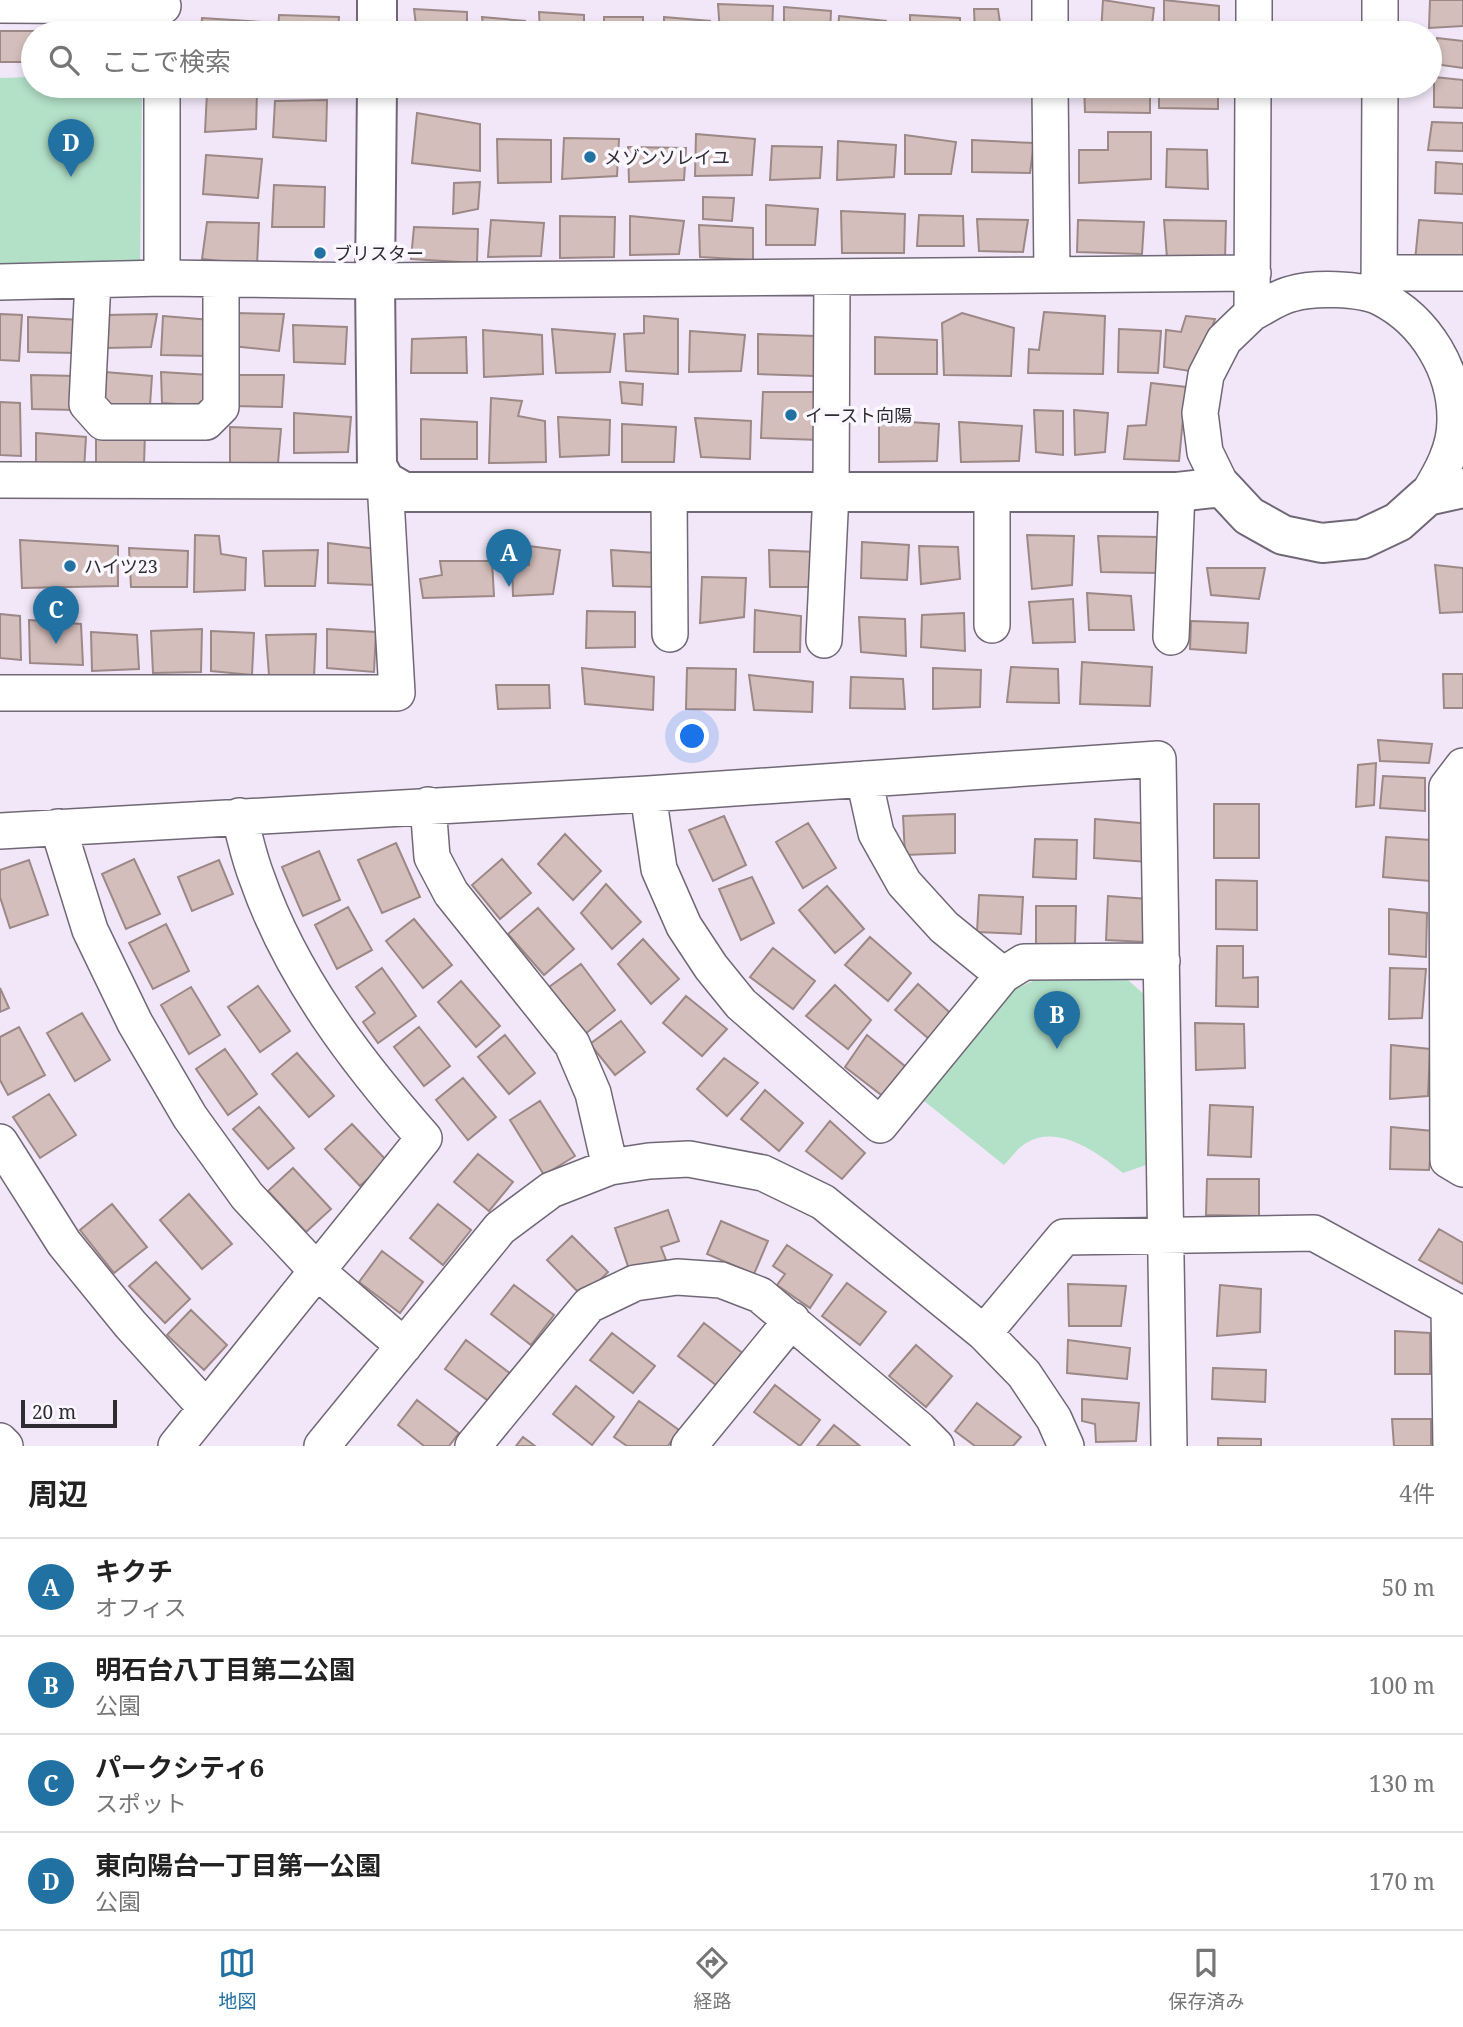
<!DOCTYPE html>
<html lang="ja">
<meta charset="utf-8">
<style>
:root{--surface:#fff;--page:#f2f2f2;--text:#222;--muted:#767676;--line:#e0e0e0;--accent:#2171a3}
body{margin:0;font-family:"Noto Serif","Noto Sans JP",serif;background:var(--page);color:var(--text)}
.scale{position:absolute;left:21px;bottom:18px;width:96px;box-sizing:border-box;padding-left:7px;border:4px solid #2e2b31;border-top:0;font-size:19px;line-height:24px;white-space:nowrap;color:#2e2b31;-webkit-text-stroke:5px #fbf7fe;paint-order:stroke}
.you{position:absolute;left:693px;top:737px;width:24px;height:24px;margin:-18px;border:5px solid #fff;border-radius:50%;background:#1a73e8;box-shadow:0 0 0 10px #1a73e833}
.badge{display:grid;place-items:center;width:46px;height:46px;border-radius:50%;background:var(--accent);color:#fff;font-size:23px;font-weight:700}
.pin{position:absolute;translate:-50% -58px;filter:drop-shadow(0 2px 4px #0008)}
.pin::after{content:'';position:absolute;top:37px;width:24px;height:21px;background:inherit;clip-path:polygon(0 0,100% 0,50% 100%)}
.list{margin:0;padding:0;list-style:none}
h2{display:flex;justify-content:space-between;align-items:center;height:91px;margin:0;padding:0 28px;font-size:30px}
h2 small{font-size:23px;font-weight:400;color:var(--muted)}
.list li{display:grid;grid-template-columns:46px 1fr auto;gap:21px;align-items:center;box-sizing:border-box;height:98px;padding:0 28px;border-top:2px solid var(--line)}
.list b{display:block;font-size:26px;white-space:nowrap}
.list p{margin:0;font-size:23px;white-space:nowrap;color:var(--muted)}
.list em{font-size:23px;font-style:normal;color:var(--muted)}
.icon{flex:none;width:38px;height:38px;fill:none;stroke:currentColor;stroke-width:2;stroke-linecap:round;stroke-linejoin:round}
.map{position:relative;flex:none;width:1463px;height:1446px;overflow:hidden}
.search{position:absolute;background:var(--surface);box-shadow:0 4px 10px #0003;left:21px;right:21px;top:21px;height:77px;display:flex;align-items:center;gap:18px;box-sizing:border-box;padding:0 24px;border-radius:38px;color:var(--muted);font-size:26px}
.sheet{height:483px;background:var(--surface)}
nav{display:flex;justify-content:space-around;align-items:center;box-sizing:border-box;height:98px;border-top:2px solid var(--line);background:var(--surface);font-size:19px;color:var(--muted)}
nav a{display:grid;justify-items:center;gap:4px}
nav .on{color:var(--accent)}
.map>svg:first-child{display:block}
</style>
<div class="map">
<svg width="1463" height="1446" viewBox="0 0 1463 1446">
<rect width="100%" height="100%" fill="#f1e7f8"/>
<path fill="#b3e1c8" d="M33,77V86H142L140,271L0,268V78Z
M1037,979H1127L1148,998L1152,1163L1123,1173C1100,1154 1059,1124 1028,1142C1019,1146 1011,1158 1004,1165L924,1101L1011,991Z"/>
<path fill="#d3bebb" stroke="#9c8886" stroke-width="2" d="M1103,0L1154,8L1151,33H1101Z
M1164,0L1219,6V33H1164Z
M1430,0H1463V26L1429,28Z
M718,4L773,6L772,33H720Z
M784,7L831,11L830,33H784Z
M414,9L467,12V33H417Z
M974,9H998L1000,23L1025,29V33H975Z
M539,12L584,15V33H540Z
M279,15L339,17L338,33H278Z
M910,15L960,18V33H910Z
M839,16L886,21V33H838Z
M482,17L525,21V33H484Z
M604,17H643V33H604Z
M664,17L710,21L708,33H664Z
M202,18L262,22L261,33H201Z
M71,25L130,27V33H71Z
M0,31H60V33H33V62H0Z
M1437,38L1463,41V68L1434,64Z
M1434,77L1463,80V108L1434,107Z
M1084,86H1150V113L1085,112Z
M1159,86H1218V109L1159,108Z
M207,92H257L256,129L205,132Z
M327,100L326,141L273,137L275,101Z
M417,113L480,124V171L412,163Z
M1432,122L1463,123V151L1428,150Z
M1108,132H1151V179L1079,183V150H1108Z
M696,134L755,139L752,175L695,176Z
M905,135L956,142L951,174H905Z
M564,138L619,139L617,176L562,179Z
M497,139L551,140V182L498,183Z
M972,140L1034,143L1030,173L972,172Z
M838,141L896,145L894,177L837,180Z
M772,146L822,147L820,178L770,180Z
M628,147L686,148L684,180L629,182Z
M1167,149L1207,150L1208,189L1166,187Z
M206,155L262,159L258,198L203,194Z
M1436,162L1463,164V194L1435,193Z
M480,182L478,209L453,214L454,183Z
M274,185L325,187L324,227H272Z
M703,197L734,198L732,221L703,219Z
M766,205L818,209L815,245H766Z
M841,211L905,214L904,253H842Z
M919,215L963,216L964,246H917Z
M560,216L615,217L614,257L560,258Z
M630,216L684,221L679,254L630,255Z
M977,219L1028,220L1023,252L979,251Z
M491,220L544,223L541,256L488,257Z
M1078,220L1144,222L1142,254L1077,252Z
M1164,220L1226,221L1225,260L1167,258Z
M1419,220L1463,223V262L1415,261Z
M207,222L259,223L257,265L202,259Z
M699,225L753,228V260L700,257Z
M414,227L478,229L477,263L411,259Z
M1044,312L1105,316L1103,374L1028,373L1029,349L1039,350Z
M235,313L284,314L279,351L232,346Z
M962,313L1014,328L1011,376L944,375L942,323Z
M0,314L22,315L19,361L0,360Z
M157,314L151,347L106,348V315Z
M163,316L211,320L210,356L161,355Z
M644,316L678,319V374L626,371L624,334L644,333Z
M1186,316L1215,319L1196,372L1164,367L1166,330L1181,332Z
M28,317L80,320L77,353L28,352Z
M293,325L347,327L345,364L294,362Z
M552,329L615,334L610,372L556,373Z
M1119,329L1161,331L1158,373L1118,372Z
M483,330L542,335L543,374L484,377Z
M690,331L745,335L741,371L689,372Z
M758,334L816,336L815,376L758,374Z
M466,337L467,373H411L412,339Z
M875,337L937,340V374H875Z
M105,372L152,376L150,405L104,407Z
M161,372L210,375L206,406L162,403Z
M31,375L77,376L75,410L32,409Z
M233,375H284L282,407L233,406Z
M620,382L643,384L642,405L622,403Z
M1151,383L1186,387L1179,461L1124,459L1128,426L1146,425Z
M763,392H820L819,440L761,438Z
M491,398L522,401L518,416L545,421L546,462L489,463Z
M0,402L20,403L21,456L0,455Z
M1034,410L1063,411V455L1036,452Z
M1074,410L1108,413L1105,452L1075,455Z
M294,413L351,417L348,452L294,453Z
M558,417L610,420L609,455L560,457Z
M695,418L751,421L750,459L701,457Z
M421,419L477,422V459H421Z
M879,420L939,424L937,461L879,462Z
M959,422L1022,426L1019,461L961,462Z
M622,424L676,427L674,462H622Z
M230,427L281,429L278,463L230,464Z
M96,432H145L144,464H96Z
M36,433L86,437L84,470L36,467Z
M195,535L219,536L221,554L246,558L245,590L194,592Z
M1027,535L1074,536L1072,585L1032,589Z
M1098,536L1161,537L1160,573L1101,572Z
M20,540L118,546V586L22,588Z
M862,542L909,545L907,580L861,578Z
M328,543L377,549L376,585L328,583Z
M529,546L560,550L553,594L513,596L512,566L529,565Z
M919,546L958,547L960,579L921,584Z
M129,548L188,551L187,587H131Z
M318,550L315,586H265L263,551Z
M611,550L656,553L657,587L613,586Z
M769,550L818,552L814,587H770Z
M440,561H492L494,596L423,598L420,579L442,575Z
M1435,565L1463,568V612L1440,613Z
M1207,568H1265L1259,599L1211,595Z
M702,577L746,578L744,617L700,623Z
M1087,593L1131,596L1134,630H1089Z
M1073,599L1075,642L1033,643L1029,602Z
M755,610L801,616L800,652H754Z
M587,611L635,612V647L586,648Z
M964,613L965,651L921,647L922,615Z
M0,614L20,616L21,660L0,658Z
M859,617L905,619L906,656L861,652Z
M29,620L81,624L83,665L30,663Z
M1191,621L1248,623L1246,653L1190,649Z
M202,629L201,672L153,673L151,631Z
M327,629L376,632L374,672L327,668Z
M211,631L254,633L252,675L211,671Z
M91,632L137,635L139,669L92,671Z
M316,634L314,677L269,675L266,635Z
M1082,662L1152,667L1150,706L1080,704Z
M1011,667L1058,669L1059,703L1007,702Z
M582,668L654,677L653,710L585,704Z
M687,668L736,669L735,710L686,709Z
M933,668L981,670L980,707L933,709Z
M1443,674H1463V708H1444Z
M749,675L813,682L812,712L754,710Z
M851,677L903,679L905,709L850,708Z
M496,685H549L550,708L498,709Z
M1378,740L1432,744L1429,763L1380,761Z
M1376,763L1374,805L1356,807L1358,765Z
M1383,776L1425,778V811L1380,808Z
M1214,804H1259V858H1214Z
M955,814V853L905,855L903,816Z
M724,816L746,865L713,881L689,830Z
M1095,819L1151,824L1148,862L1094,858Z
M808,823L836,868L803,888L776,842Z
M565,834L601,871L573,900L538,864Z
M1386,837L1431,840L1430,881L1383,877Z
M1035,839L1077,840L1076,879L1033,877Z
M396,843L420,897L382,913L358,860Z
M319,851L340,900L303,916L282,867Z
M134,859L160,914L126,929L102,874Z
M502,859L531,893L500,919L472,885Z
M29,860L48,915L10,928L0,897V870Z
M219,860L233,894L192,911L178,877Z
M752,877L774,923L741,940L719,889Z
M1216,880L1257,881V930L1216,929Z
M606,884L641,922L612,949L581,913Z
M827,886L864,929L835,953L799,910Z
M979,895L1023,897L1021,934L977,932Z
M1108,896L1148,899L1146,942L1106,940Z
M1036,906H1076L1075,944L1036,945Z
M348,907L372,950L337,969L315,925Z
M538,908L574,949L544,975L508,934Z
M1389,909L1427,913L1426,957L1389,954Z
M414,919L452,965L423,988L386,941Z
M166,924L189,971L153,989L129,943Z
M870,937L911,973L888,1001L845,965Z
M643,939L679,979L651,1004L618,964Z
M1217,946H1243V978L1258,977V1007L1216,1006Z
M773,948L815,981L793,1009L750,977Z
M581,964L615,1010L585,1034L549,987Z
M382,968L416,1016L378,1043L363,1022L375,1013L356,987Z
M1390,968L1426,969L1422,1018L1389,1019Z
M461,981L500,1026L476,1047L438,1002Z
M918,984L957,1019L935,1044L895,1010Z
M835,985L871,1020L848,1049L806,1016Z
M258,986L290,1031L260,1052L228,1007Z
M191,987L220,1035L189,1054L161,1005Z
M0,988L9,1008L0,1012Z
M686,996L727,1029L702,1056L663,1023Z
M82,1013L110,1060L75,1081L47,1033Z
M621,1021L645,1052L615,1075L590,1044Z
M1195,1023L1244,1024L1245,1068L1196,1070Z
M19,1027L45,1075L8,1095L0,1080V1037Z
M419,1027L450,1066L424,1086L394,1047Z
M505,1035L535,1073L509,1094L478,1057Z
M867,1035L906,1067L884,1097L845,1067Z
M1391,1045L1430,1049L1428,1096L1390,1099Z
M225,1049L257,1094L228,1115L196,1069Z
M297,1053L334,1096L309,1117L272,1074Z
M724,1058L758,1083L727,1116L697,1089Z
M463,1078L496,1117L468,1140L436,1100Z
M765,1090L803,1123L779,1151L741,1119Z
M49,1094L76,1135L40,1158L13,1117Z
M540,1101L575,1156L544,1175L510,1120Z
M1210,1105L1253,1107L1251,1157L1208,1155Z
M259,1107L294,1148L268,1169L233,1129Z
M830,1121L865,1153L842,1179L806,1151Z
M352,1124L387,1161L360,1186L325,1149Z
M1391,1127L1433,1131L1429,1170L1390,1169Z
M478,1154L513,1182L489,1211L454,1182Z
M293,1168L331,1209L306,1232L268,1191Z
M1207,1179H1259V1216L1206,1215Z
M189,1194L232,1244L202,1269L160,1220Z
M112,1204L147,1247L114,1273L80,1230Z
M438,1204L471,1230L443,1265L410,1238Z
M668,1210L679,1241L661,1247L666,1260L630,1272L615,1228Z
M721,1221L768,1241L754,1274L707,1254Z
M1439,1229L1463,1243V1284L1419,1260Z
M572,1236L608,1272L583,1297L547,1260Z
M787,1245L832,1275L810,1308L777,1285L785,1274L773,1266Z
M382,1251L423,1282L400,1313L359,1282Z
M156,1262L190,1299L165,1323L129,1286Z
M847,1283L886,1312L860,1345L822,1316Z
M1068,1284L1126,1286L1121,1326H1069Z
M514,1285L554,1315L531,1345L491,1314Z
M1220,1285L1261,1289L1260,1332L1217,1336Z
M191,1310L227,1345L204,1370L167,1335Z
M704,1323L745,1355L720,1388L678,1356Z
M1395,1331L1430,1333V1374H1395Z
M612,1333L655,1366L633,1393L590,1360Z
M466,1340L515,1377L494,1405L445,1369Z
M1068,1340L1130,1348L1127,1379L1067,1373Z
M916,1345L952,1376L926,1407L889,1376Z
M1213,1368L1266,1370L1265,1402L1212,1399Z
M775,1385L820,1420L800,1446L754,1412Z
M576,1386L614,1417L592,1445L553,1414Z
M1082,1399L1139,1403L1136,1441L1096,1442L1095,1424L1082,1421Z
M417,1400L459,1433L449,1446H424L398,1425Z
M639,1401L679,1430L668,1446H627L614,1437Z
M977,1403L1021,1437L1013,1446H975L955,1431Z
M1392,1419H1431V1446H1394Z
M834,1425L860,1446H817Z
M523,1437L535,1446H516Z
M1218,1438L1261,1439V1446H1218Z"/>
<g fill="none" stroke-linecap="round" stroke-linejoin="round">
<g stroke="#716877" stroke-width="38">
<path id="street" d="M1050,0V33
M0,5L163,6
M1254,33V0
M1380,33V0
M1050,86L1052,274
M1379,273H1463
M162,278V86
M93,280L87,404L103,422H206L221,407V279
M0,282L162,278L375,281L1253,273
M1379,297L1380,86
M1252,313C1264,307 1278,297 1291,294C1313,287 1360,288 1381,298C1426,321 1456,371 1455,421C1455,449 1441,473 1427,496
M0,480L385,481L397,693H0
M1222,487L1205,452L1200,413L1206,375L1224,340L1252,313L1253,86
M992,492V625
M669,493L670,634
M1171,637L1177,492
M824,640L831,492L832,277
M1463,766L1447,787L1448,1160L1463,1169
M864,779L876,833L904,883L944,927L1003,975
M648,794L659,869L684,926L711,967L741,1004L880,1125L1003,975L1024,962L1162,961
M428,805L432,857L451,893L572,1044L593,1093L610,1167
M58,827L90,930L135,1023L190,1117L247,1196L317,1271L404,1346
M0,831L648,794L1158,759L1169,1446
M0,1142L64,1243L130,1324L206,1408
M1449,1307L1451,1446
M984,1333L1064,1237L1314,1233L1463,1315
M0,1441L5,1446
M176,1446L424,1138C356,1061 291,976 257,878C249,858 245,837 239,816
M322,1446L500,1228L551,1190L610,1167L649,1161L689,1159L763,1173L823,1202L984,1333L1024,1374L1054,1419L1066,1446
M473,1446L589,1305L635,1283L677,1277L721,1280L760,1295L919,1429L936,1446
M689,1446L792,1320"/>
</g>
<g stroke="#716877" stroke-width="42">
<path id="secondary" d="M377,33V0
M377,86L375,281L377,466L385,481L404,492H1177L1222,487L1249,516L1283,535L1322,543L1362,539L1398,522L1427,496L1463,488"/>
</g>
<use href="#street" stroke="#fff" stroke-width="35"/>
<use href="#secondary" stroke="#fff" stroke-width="38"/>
</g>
<g fill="#2171a3" stroke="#fbf7fe" stroke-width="2.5">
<circle cx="590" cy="157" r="7"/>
<circle cx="320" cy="253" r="7"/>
<circle cx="791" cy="415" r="7"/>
<circle cx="70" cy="566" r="7"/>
</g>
<g text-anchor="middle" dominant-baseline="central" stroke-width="7" stroke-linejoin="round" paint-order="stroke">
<g font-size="18" fill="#2e2b31" stroke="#fbf7fe" text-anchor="start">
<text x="604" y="157">メゾンソレイユ</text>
<text x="334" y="253">ブリスター</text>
<text x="805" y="415">イースト向陽</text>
<text x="84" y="566">ハイツ23</text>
</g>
</g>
</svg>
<div class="scale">20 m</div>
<div class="you"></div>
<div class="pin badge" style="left:509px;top:587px">A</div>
<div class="pin badge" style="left:1057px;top:1049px">B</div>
<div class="pin badge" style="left:56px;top:644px">C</div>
<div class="pin badge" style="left:71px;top:177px">D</div>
<div class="search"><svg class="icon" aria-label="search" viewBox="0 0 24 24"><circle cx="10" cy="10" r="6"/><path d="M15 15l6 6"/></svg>ここで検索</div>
</div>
<section class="sheet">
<h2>周辺<small>4件</small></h2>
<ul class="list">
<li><span class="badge">A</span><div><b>キクチ</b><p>オフィス</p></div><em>50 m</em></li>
<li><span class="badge">B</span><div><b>明石台八丁目第二公園</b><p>公園</p></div><em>100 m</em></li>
<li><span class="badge">C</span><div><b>パークシティ6</b><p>スポット</p></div><em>130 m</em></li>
<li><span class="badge">D</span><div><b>東向陽台一丁目第一公園</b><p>公園</p></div><em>170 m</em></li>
</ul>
</section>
<nav>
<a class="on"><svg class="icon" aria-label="map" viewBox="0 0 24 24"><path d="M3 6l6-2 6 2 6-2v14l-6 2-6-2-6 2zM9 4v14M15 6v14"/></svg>地図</a>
<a><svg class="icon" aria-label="directions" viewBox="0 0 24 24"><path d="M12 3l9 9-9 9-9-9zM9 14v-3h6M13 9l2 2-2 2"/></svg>経路</a>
<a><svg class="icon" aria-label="saved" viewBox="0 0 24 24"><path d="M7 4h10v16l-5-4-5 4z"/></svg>保存済み</a>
</nav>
